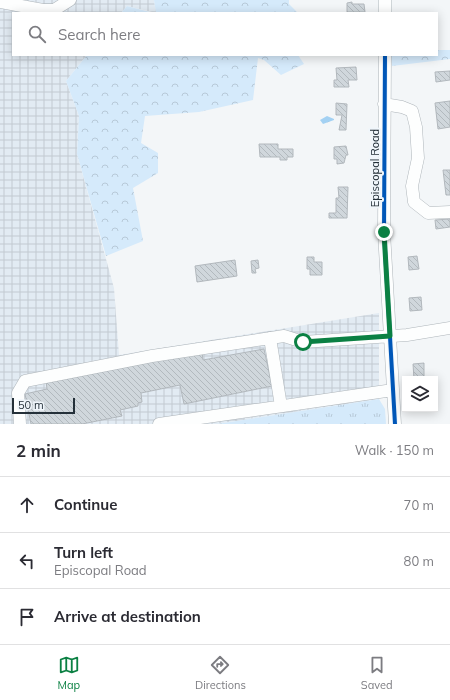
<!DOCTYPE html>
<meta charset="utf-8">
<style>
:root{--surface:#fff;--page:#f7f7f7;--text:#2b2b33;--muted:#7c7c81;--line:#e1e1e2;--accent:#0b8043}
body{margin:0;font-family:Mulish,sans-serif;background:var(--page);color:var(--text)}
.controls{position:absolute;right:12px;bottom:12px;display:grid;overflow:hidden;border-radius:0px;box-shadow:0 2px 10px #0003}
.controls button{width:36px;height:36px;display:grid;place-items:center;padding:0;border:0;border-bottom:1px solid var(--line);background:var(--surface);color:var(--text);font:20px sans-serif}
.scale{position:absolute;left:12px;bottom:10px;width:63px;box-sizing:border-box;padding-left:4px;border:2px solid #243039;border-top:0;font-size:11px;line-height:14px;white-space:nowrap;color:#243039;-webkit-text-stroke:3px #f0f6fb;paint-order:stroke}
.stop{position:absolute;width:12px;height:12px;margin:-9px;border:3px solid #0b8043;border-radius:50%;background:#fff}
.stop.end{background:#0b8043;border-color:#fff;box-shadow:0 1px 4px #0008}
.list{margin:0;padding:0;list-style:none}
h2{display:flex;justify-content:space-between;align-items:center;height:52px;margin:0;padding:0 16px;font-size:17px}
h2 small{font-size:13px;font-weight:400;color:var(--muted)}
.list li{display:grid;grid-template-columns:26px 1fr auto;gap:12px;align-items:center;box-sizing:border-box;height:56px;padding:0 16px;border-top:1px solid var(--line)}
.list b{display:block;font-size:15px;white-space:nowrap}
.list p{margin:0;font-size:13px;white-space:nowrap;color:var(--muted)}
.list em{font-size:13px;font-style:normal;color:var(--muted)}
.icon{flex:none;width:22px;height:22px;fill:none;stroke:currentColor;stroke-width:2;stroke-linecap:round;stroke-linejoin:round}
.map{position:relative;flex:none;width:450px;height:424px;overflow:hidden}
.search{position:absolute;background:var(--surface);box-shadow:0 2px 10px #0003;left:12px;right:12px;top:12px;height:44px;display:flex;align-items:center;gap:10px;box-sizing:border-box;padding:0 14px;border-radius:0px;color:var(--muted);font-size:15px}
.sheet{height:220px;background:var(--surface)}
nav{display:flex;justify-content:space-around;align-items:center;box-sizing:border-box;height:56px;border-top:1px solid var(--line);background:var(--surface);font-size:11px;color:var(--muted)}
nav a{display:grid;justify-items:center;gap:2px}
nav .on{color:var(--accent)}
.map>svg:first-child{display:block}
</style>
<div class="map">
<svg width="450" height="424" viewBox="0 0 450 424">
<defs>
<pattern id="industrial-grid" width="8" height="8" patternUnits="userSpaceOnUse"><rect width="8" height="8" fill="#e2ebf3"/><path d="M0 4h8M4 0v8" fill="none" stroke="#c2cad1"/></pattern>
<pattern id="grass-tufts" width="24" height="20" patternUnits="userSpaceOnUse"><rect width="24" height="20" fill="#d5eafb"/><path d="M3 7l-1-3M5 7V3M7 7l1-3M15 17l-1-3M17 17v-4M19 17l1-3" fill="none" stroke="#b7c9d8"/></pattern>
<pattern id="forest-crowns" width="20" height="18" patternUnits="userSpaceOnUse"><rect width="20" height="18" fill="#d5eafb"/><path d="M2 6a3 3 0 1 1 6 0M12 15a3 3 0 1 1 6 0" fill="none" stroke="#b7c9d8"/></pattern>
<pattern id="water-ripples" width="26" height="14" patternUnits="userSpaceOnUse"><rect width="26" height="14" fill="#a3d1f3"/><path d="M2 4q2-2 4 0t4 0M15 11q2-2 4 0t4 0" fill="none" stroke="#8cb4d1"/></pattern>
<pattern id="building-back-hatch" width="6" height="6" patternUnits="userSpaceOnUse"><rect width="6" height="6" fill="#d0d7dc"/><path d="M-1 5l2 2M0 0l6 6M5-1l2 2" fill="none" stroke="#b2b9be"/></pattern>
</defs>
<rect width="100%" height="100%" fill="#f3f6f8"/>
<path fill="url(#industrial-grid)" d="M0,0H154L156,13L127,6L121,13H13V55H87L66,81L79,116L77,154L114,288L119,355L379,313V399L217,424H0Z"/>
<path fill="url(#grass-tufts)" d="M379,399L385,409L386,424H217Z"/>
<path fill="url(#forest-crowns)" d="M154,0H289V4L298,13H156Z
M127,6L154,13H121Z
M437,50H450V59L392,66L391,55H437Z
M87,55H298L304,64L281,75L264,60L258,58L253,100L199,112L145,116L141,143L158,153V173L133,188L143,241L106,256L77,154L79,116L66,81Z"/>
<path fill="url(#water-ripples)" d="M327,116L334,119V120L323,124L320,120Z"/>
<path fill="url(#building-back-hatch)" stroke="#b2b8bd" d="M352,2V4H364L365,12H347V3Z
M356,67L357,80H348L349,87H334V80H337L336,68Z
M450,71V80L436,82L435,72Z
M450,101V127L438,129L435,103Z
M336,103L347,104L346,130H339L342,115H336Z
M259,144H278V149H293V157H287V160H280V157H260Z
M346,146L348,155H346L344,163L337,164V159H334V147Z
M443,170H450V195H446Z
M338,187H348L347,218H329V213H336V198H339Z
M450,219V227L436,229L435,220Z
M417,256L419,269L409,270L408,257Z
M307,257H314V262H322V275H310V269H307Z
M235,260L237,276L197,282L195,266Z
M258,260L259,268L255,269L256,273H252L251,261Z
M421,297L422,310L410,311L409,298Z
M264,349L272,386L184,404L180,385L141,393L142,402L138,403V406L120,410L122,416L82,424H31L25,394L47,389L46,381L202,352L203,360Z
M424,363V379H414L413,364Z"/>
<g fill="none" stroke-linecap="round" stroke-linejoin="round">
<g stroke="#aeb5ba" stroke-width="13">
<path id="minor" d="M0,2L43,10H54L70,0
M385,13V0
M385,55L384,232L395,424
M384,104L402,107L412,111L416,127L418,158L412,186L414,202L428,213L450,212
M270,338L281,406
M20,424L18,393L25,381L152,356L284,336L303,342L407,335L450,328
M159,424L393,390"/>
</g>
<use href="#minor" stroke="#fdfefe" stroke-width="12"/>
<g stroke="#f0f6fb" stroke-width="6">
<path id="cycleway" d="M385,55L384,232L395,424"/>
</g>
<use href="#cycleway" stroke="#0057b8" stroke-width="4"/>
</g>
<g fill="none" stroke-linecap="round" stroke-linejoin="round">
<path stroke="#0b8043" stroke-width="5" d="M303,342L390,336L384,232"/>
</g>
<g text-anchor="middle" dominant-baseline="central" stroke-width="4" stroke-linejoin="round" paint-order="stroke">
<g font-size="11" fill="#243039" stroke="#f0f6fb">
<text transform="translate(375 168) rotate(-90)">Episcopal Road</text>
</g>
</g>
</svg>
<div class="controls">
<button><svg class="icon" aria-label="layers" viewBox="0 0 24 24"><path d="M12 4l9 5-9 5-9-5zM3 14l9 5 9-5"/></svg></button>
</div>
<div class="scale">50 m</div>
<div class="stop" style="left:303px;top:342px"></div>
<div class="stop end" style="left:384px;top:232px"></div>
<div class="search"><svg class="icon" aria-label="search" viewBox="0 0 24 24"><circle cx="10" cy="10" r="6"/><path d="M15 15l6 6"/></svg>Search here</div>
</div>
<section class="sheet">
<h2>2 min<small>Walk · 150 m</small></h2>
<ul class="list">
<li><svg class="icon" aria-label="ahead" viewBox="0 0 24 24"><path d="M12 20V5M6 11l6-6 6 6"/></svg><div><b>Continue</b></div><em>70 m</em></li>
<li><svg class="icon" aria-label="left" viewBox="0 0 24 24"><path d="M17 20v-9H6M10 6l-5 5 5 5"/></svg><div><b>Turn left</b><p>Episcopal Road</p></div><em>80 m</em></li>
<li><svg class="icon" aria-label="arrive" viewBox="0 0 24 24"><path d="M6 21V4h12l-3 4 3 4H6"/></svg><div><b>Arrive at destination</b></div></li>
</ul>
</section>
<nav>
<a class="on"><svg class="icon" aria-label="map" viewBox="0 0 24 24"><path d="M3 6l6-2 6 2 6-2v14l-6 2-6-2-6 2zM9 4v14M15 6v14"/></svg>Map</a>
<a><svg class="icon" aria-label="directions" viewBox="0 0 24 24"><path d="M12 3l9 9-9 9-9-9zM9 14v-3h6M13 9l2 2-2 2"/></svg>Directions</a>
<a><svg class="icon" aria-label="saved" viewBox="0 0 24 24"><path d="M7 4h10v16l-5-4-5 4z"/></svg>Saved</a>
</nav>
